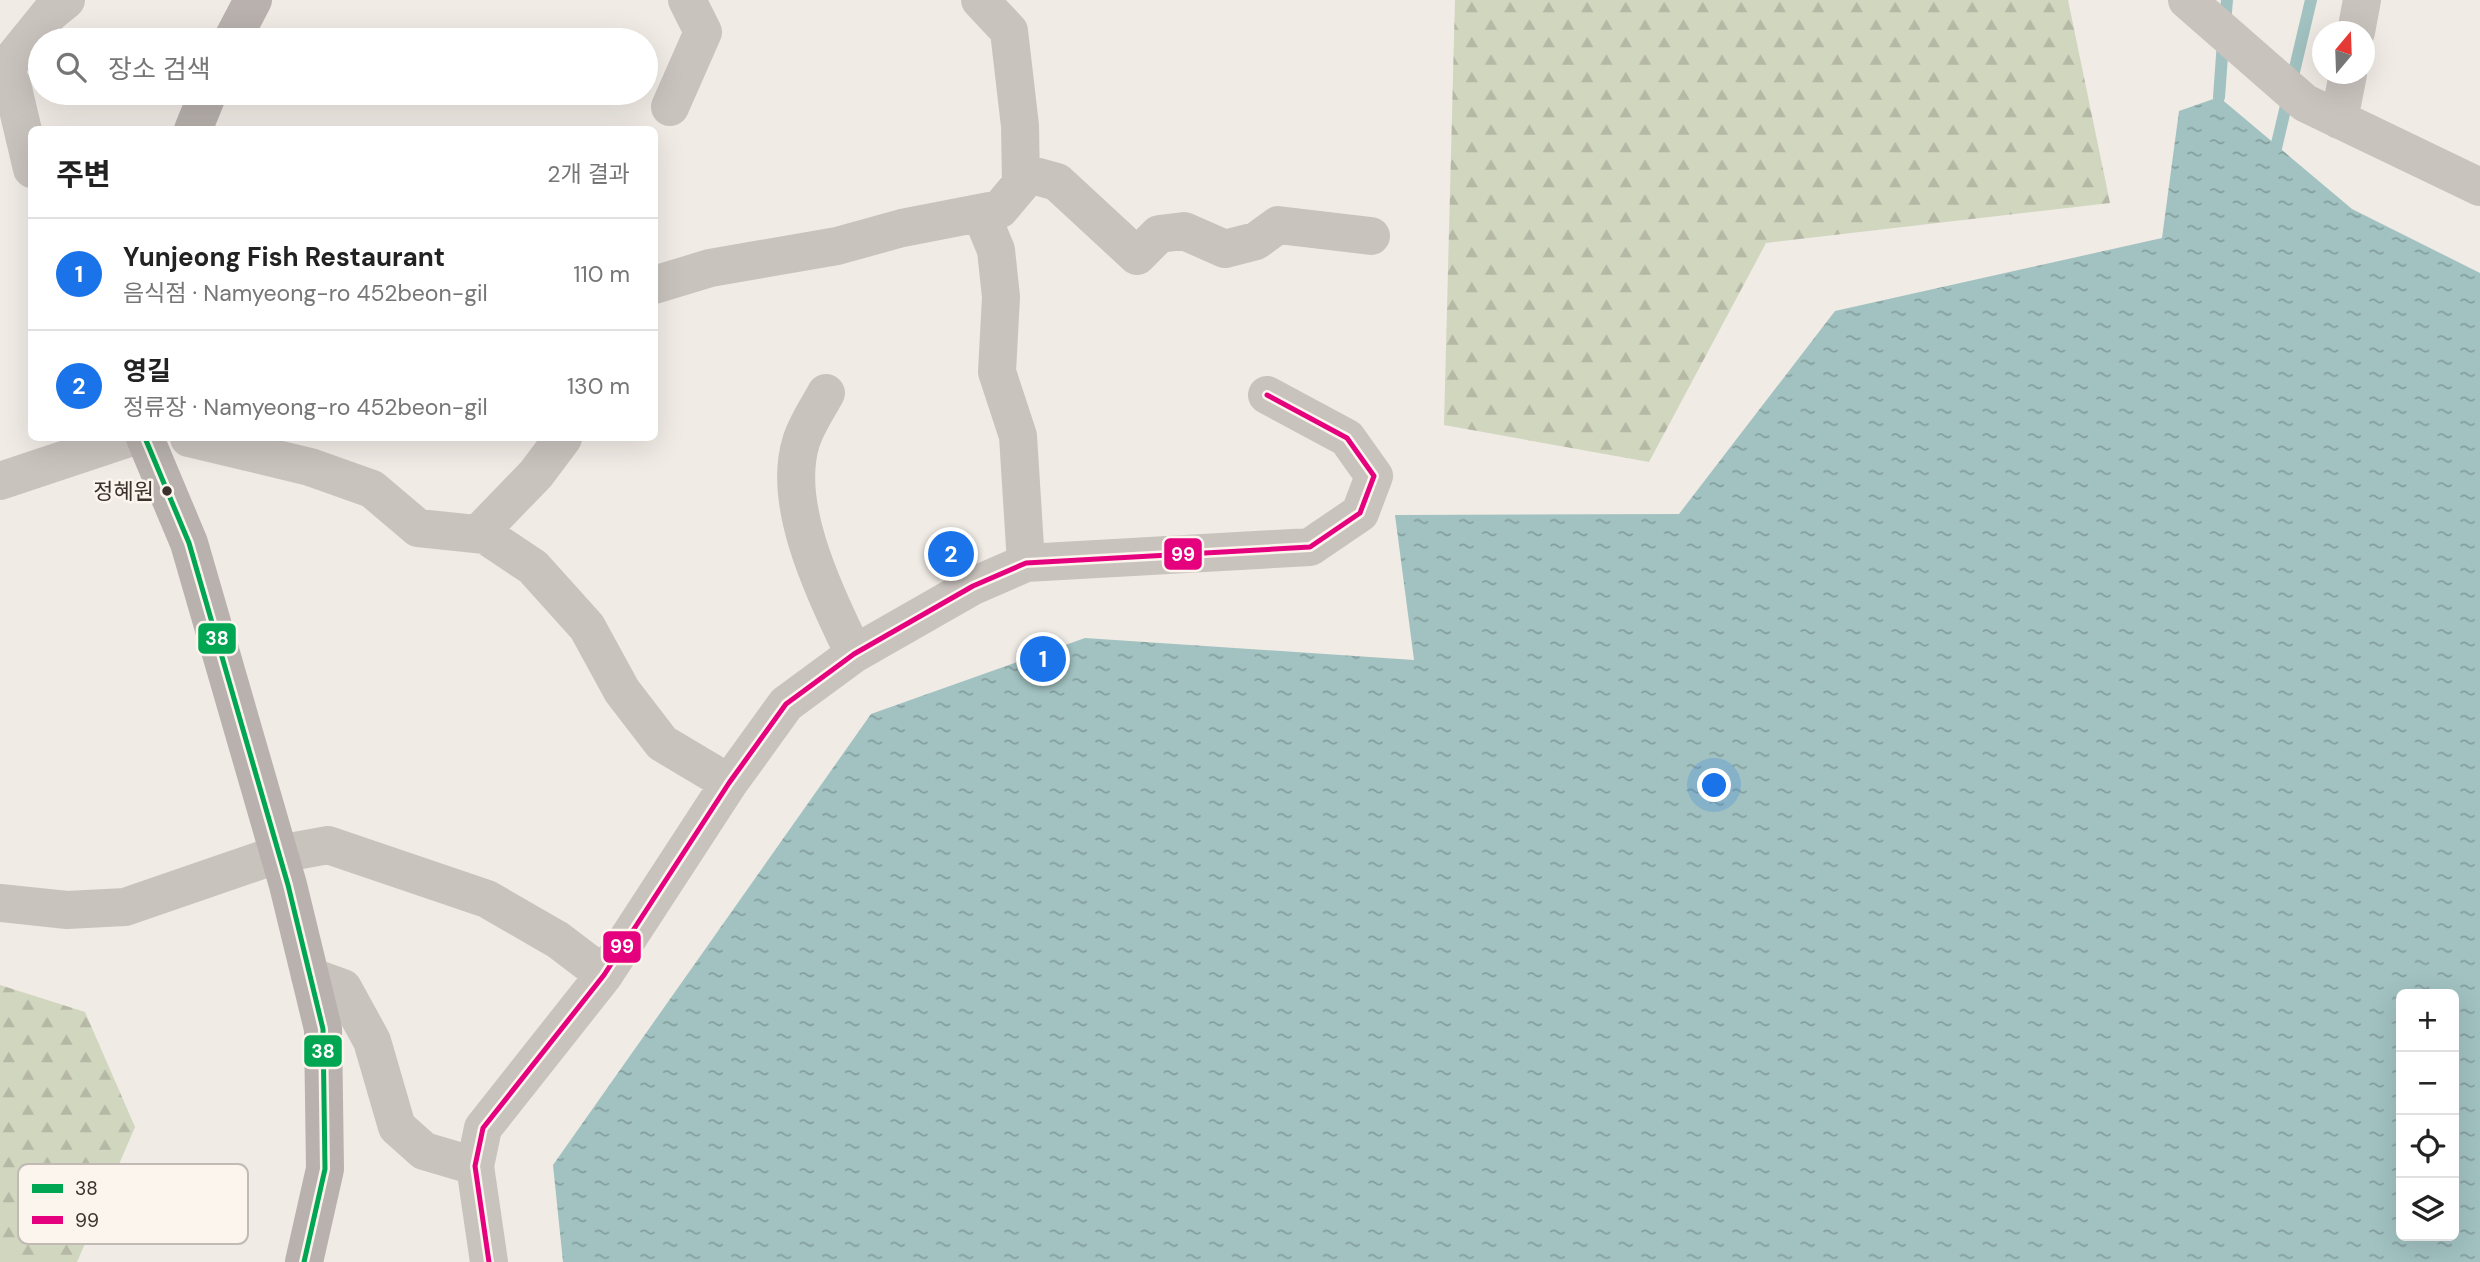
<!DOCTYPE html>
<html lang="ko">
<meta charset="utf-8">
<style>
:root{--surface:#fff;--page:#f6f6f6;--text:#222;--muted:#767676;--line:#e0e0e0;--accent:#1a73e8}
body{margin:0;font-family:"DM Sans","Noto Sans KR",sans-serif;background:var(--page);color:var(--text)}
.controls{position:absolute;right:21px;bottom:21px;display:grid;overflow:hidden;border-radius:10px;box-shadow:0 7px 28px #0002}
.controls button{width:63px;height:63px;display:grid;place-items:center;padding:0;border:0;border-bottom:2px solid var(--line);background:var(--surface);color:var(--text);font:35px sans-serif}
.compass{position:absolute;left:2312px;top:21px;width:63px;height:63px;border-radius:50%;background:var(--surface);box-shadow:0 7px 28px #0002;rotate:19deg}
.you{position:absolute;left:1715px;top:786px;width:24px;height:24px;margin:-18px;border:5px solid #fff;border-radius:50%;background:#1a73e8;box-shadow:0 0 0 10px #1a73e833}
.badge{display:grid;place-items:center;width:46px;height:46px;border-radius:50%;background:var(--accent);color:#fff;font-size:23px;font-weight:700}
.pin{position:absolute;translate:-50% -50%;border:4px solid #fff;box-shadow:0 2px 7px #0006}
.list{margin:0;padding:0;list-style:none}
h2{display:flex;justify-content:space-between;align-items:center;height:91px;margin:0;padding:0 28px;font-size:30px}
h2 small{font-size:23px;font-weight:400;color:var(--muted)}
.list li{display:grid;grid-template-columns:46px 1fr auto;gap:21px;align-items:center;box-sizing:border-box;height:112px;padding:0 28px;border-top:2px solid var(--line)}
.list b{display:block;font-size:26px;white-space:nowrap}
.list p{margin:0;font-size:23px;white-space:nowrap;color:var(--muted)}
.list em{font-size:23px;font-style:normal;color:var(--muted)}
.icon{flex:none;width:38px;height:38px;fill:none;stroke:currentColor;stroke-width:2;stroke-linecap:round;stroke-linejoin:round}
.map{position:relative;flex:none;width:2480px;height:1262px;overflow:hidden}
.search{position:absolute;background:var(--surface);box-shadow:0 7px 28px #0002;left:28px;top:28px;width:630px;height:77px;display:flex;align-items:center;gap:18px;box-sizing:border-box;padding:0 24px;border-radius:38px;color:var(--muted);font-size:26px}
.panel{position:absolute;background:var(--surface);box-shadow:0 7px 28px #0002;left:28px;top:126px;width:630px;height:315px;border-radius:10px}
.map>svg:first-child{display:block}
</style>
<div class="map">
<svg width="2480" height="1262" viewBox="0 0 2480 1262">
<defs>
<pattern id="forest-firs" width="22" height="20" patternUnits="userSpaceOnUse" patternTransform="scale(1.75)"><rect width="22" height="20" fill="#d1d6bf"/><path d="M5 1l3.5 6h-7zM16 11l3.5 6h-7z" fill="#b4b8a4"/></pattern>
<pattern id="water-ripples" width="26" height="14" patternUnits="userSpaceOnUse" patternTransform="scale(1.75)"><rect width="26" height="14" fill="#a1c2c1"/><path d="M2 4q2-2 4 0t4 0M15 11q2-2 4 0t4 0" fill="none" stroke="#849e9d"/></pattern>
</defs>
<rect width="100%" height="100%" fill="#f0ebe5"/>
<path fill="url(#forest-firs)" d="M1455,0H2068L2110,203L1766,243L1649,462L1444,425Z
M0,985L85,1012L135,1127L77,1262H0Z"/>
<path fill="url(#water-ripples)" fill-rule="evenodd" d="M2219,97L2352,209L2480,273V1262H563L553,1165L871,714L1085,638L1414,660L1395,515L1679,514L1835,311L2162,238L2179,111ZM2401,994H2454V1236H2401Z"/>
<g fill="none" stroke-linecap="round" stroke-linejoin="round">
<path stroke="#a1c2c1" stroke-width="12" d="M2225,24L2227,0
M2219,97L2223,42
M2276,148L2311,0"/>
<path stroke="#c9c3be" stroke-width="38" d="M2187,0L2305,103L2480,187
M2356,32L2362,0
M0,67L12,84L32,169
M3,71L50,13L66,0
M670,107L703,32L687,0
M2339,120L2348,74
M1021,172L1057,182L1137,256L1159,234L1184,231L1225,249L1256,241L1278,225L1371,236
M981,214L996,250L1001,297L997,372L1018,436L1026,563
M654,285L710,268L837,246L902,228L1000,209L1021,184L1020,126L1009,31L980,0
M826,393C818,408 806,425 801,442C781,507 827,596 854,654
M189,438L310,467L372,489L418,528L485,535L533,567L587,627L622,691L662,743L729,783
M0,481L129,438
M478,534L536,474L563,438
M0,903L67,910L125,907L279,854L328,845L487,899L558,940L604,975
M310,976L343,988L372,1041L397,1127L424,1151L475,1166
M489,1262L475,1166L483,1128L604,975L729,783L786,704L854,654L973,586L1026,563L1310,547L1360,513L1374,476L1347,438L1267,395"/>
<path stroke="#b8b1ad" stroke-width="38" d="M232,40L253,0
M193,130L208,93
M145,438L189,543L288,885L323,1029L325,1169L304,1262"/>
<g stroke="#fbf5ee" stroke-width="10">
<path id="bus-1" d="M145,438L189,543L288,885L323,1029L325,1169L304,1262"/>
</g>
<g stroke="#fbf5ee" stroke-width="10">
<path id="bus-2" d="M489,1262L475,1166L483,1128L604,975L729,783L786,704L854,654L973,586L1026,563L1310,547L1360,513L1374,476L1347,438L1267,395"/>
</g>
<use href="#bus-1" stroke="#00a651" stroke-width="5"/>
<use href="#bus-2" stroke="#e5007d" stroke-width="5"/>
</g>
<circle fill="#3b302b" stroke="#fbf5ee" stroke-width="2.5" cx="167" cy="491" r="6"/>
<g text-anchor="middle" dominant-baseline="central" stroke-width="5" stroke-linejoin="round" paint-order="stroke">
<g font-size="22" fill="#3b302b" stroke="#fbf5ee" text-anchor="end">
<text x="154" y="491">정혜원</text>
</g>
</g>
<rect x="18" y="1164" width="230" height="80" rx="10" fill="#fbf5ee" stroke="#c1bab4" stroke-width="2"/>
<rect x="32" y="1184" width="31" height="9" fill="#00a651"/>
<rect x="32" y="1216" width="31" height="8" fill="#e5007d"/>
<g font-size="19" fill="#3b302b">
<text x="75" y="1195">38</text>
<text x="75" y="1227">99</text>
</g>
<g stroke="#fbf5ee" stroke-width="2.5">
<rect x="1163" y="537" width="40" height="34" rx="7" fill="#e5007d"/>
<rect x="197" y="622" width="40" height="33" rx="7" fill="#00a651"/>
<rect x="602" y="930" width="40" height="34" rx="7" fill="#e5007d"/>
<rect x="303" y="1034" width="40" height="34" rx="7" fill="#00a651"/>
</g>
<g font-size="19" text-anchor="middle" font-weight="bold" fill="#fff">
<text x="1183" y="561">99</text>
<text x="217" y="645">38</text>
<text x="622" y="953">99</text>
<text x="323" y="1058">38</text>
</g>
</svg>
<div class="controls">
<button>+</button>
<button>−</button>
<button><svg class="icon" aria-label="locate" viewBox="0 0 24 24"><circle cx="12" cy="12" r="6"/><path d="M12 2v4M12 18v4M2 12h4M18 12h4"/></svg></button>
<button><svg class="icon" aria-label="layers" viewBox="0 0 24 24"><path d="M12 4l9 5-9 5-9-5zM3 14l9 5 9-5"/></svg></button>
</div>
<svg class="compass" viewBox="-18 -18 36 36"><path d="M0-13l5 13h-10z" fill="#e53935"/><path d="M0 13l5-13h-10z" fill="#767676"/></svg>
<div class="you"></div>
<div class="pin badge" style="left:1043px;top:659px">1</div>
<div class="pin badge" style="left:951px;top:554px">2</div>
<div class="search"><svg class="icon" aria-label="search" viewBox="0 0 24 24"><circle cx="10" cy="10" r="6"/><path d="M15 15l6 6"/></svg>장소 검색</div>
<section class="panel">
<h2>주변<small>2개 결과</small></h2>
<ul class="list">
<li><span class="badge">1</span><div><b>Yunjeong Fish Restaurant</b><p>음식점 · Namyeong-ro 452beon-gil</p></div><em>110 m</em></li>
<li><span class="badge">2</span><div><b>영길</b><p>정류장 · Namyeong-ro 452beon-gil</p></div><em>130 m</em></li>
</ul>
</section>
</div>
